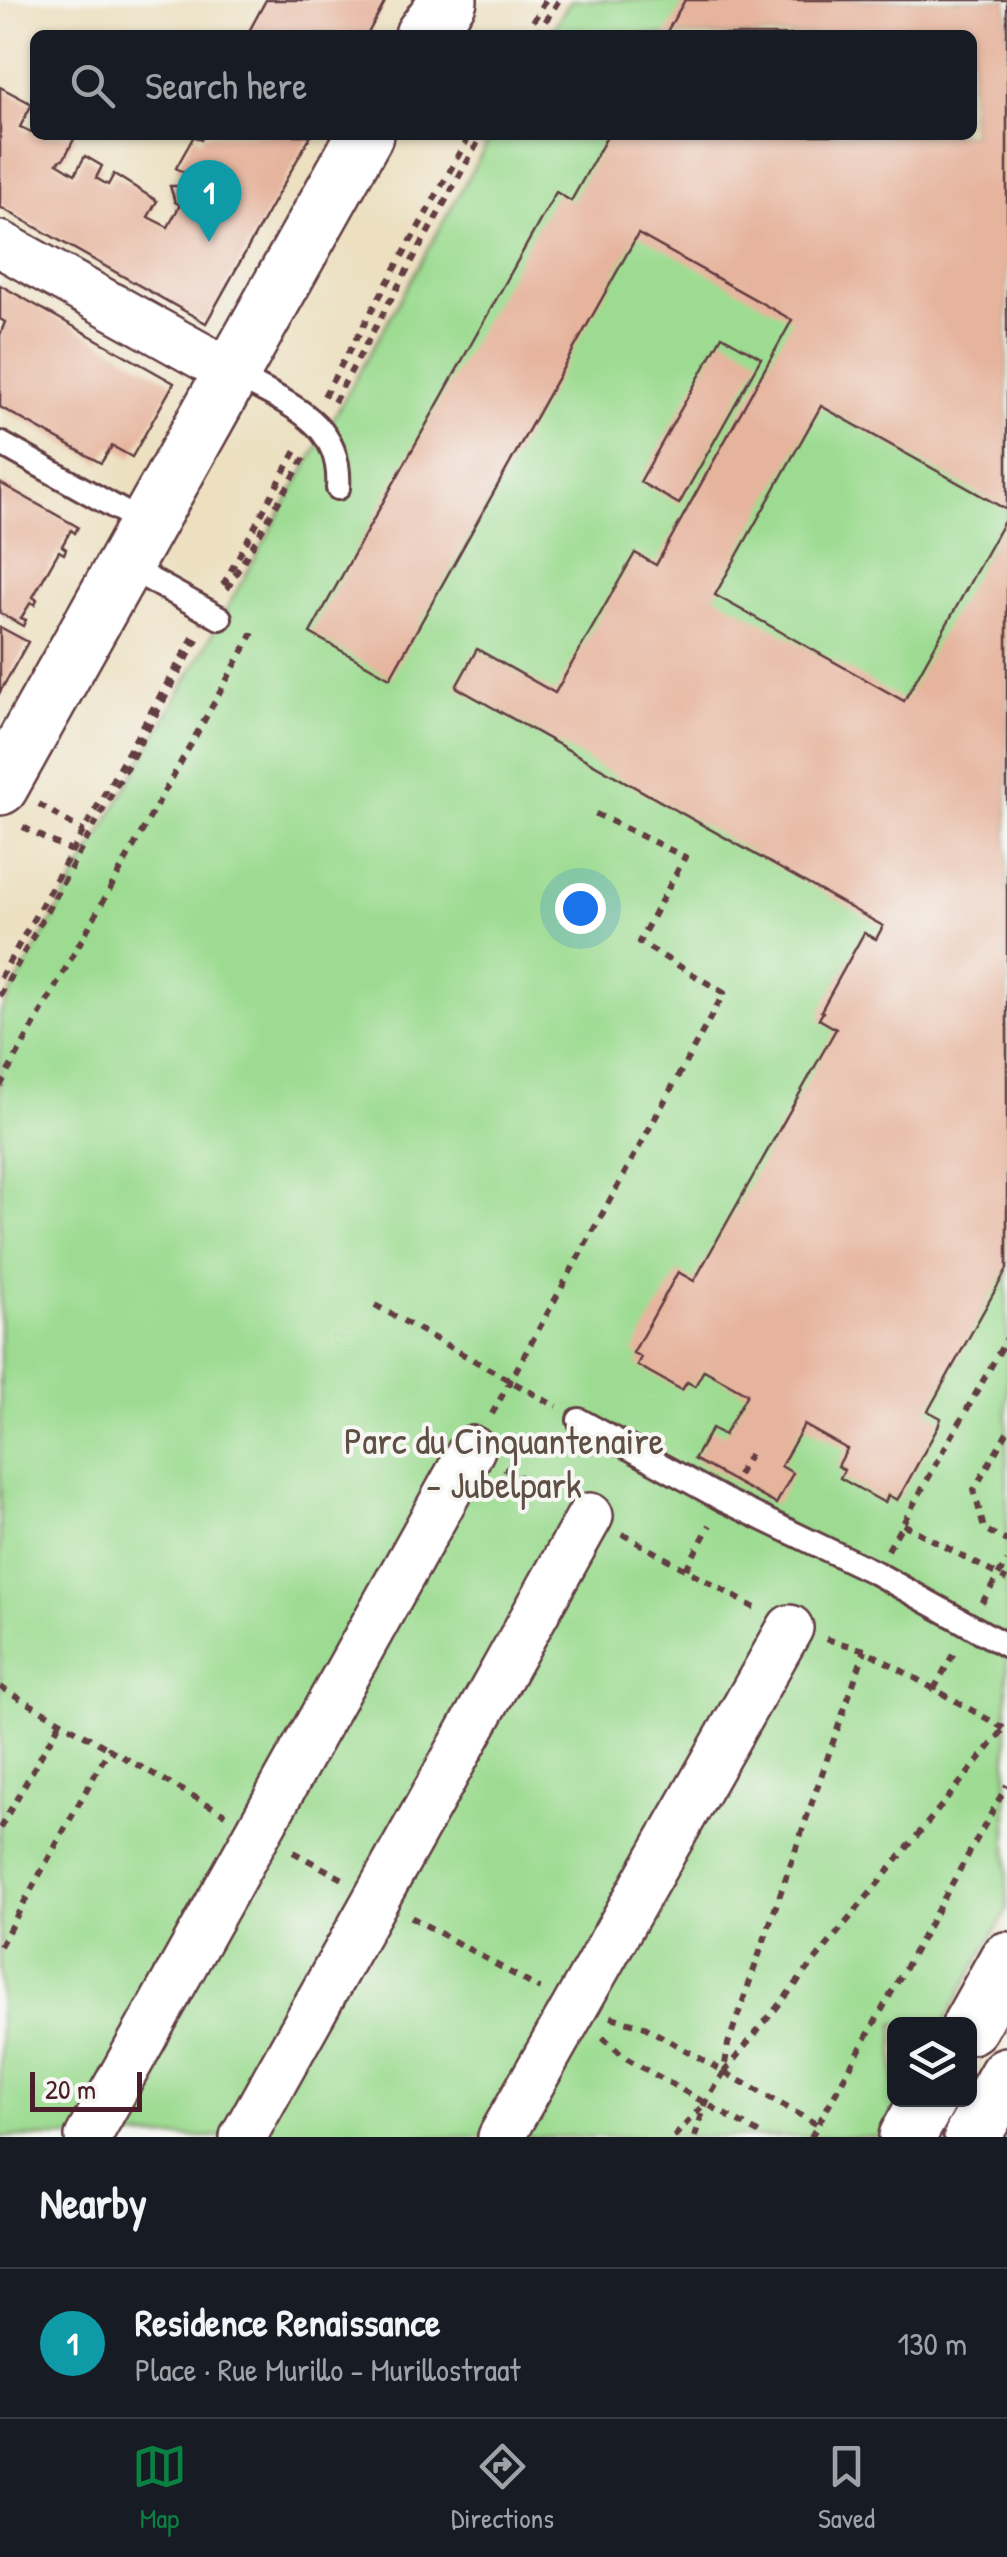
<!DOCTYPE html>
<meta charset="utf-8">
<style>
:root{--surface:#171b24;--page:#20242c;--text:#f1f3f6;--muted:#9ea1a6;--line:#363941;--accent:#0b8043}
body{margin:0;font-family:"Patrick Hand",sans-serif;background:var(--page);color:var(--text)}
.controls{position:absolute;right:30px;bottom:30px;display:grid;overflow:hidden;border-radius:15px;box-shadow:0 2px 8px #0004}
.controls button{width:90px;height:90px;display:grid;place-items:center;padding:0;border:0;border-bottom:2px solid var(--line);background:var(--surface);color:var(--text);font:50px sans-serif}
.scale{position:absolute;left:30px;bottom:25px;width:112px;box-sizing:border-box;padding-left:10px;border:5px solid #4a1f2b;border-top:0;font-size:28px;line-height:35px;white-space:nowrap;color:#4a1f2b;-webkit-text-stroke:8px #f6f6f2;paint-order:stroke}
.you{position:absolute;left:580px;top:908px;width:35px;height:35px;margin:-25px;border:8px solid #fff;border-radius:50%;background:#1a73e8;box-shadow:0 0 0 15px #1a73e833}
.badge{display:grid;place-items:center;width:65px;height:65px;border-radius:50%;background:var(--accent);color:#fff;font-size:32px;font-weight:700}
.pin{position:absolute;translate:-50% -82px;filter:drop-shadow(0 2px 5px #0008)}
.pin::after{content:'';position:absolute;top:52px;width:35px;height:30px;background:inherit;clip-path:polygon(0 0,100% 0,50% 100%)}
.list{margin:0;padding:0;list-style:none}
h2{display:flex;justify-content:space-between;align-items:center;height:130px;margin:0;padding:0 40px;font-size:42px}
h2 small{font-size:32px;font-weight:400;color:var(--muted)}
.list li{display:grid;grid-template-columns:65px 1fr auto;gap:30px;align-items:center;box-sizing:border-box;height:150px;padding:0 40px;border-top:2px solid var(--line)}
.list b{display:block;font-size:38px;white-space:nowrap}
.list p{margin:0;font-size:32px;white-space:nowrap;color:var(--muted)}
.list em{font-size:32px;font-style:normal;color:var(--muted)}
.icon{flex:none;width:55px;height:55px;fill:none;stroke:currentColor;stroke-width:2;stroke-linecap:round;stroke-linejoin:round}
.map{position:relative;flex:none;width:1007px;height:2137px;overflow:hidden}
.search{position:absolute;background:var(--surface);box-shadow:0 2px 8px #0004;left:30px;right:30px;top:30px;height:110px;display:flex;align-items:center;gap:25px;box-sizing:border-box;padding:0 35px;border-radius:15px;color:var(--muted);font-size:38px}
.sheet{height:280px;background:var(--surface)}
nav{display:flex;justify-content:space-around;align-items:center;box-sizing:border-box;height:140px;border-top:2px solid var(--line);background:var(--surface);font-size:28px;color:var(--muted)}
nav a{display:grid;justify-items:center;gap:5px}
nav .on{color:var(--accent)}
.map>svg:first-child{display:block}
</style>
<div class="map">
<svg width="1007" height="2137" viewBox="0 0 1007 2137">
<rect width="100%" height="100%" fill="#f6f6f2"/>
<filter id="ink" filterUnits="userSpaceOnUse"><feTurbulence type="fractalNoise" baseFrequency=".01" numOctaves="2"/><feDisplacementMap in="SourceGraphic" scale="20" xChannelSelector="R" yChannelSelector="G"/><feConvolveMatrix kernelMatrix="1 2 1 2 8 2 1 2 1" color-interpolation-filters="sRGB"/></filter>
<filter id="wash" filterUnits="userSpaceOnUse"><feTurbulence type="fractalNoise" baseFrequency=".0048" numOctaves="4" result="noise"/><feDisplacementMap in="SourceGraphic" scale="40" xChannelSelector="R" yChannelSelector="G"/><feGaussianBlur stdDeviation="2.25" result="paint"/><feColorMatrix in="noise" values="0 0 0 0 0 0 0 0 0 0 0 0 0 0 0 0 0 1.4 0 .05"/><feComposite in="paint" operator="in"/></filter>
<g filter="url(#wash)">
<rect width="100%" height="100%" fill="#ece0c1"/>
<path fill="#9cdb91" stroke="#737d5e" stroke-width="2.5" d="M571,0H1007V1910L943,2024H894V2100H901L880,2137H0V1013L492,135H972V35H549Z"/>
<g id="blocks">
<path fill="#e6b39c" d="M266,0H386L367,35H247Z
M685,0H1007V510L821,406L715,595L904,701L1007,516V1269L928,1411L941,1418L938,1427L902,1492L897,1500L888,1495L885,1503L840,1478L844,1470L838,1466L847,1449L804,1425L781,1466L793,1473L776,1504L694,1459L712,1428L724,1435L747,1394L704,1370L695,1386L687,1382L682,1390L637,1365L641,1357L633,1353L678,1272L694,1281L836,1029L819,1019L823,1012L821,1011L864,933L876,939L883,926L456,687L477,649L555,693L635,553L656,565L792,320L638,234L390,678L310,633L556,192L571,201L608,135H972V35H665Z
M0,87L32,104L20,127L31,132L35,126V135H76L65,157L57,163L75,174L85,156L102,166L96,178L108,185L114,174L157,201L148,217L168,227L180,205L175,202L170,186H181L188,175L176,168L194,136L201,140L203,135H311L206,323L0,207Z
M0,285L174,383L132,457L112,446L101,463L0,407V335L5,322L0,319Z
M722,336L761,358L679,504L640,482Z
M0,483L78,527L75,533L71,530L62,546L66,549L64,554L59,551L33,597L37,600L35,605L31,602L21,618L26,620L23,626L0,613Z
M0,627L28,642L0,692Z"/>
</g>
</g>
<g filter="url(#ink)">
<use href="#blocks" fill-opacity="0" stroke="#623c42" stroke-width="2.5"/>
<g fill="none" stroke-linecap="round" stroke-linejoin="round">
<g stroke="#623c42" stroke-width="28">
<path id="lane" d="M232,373C283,403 343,419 338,488
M0,443L147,525
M124,565L220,618
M579,1420L724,1500L876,1573L1007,1646"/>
</g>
<g stroke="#623c42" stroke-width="50">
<path id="street" d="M0,244L232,373
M88,2137L472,1449
M243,2137L590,1516
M501,2137L790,1628"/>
</g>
<g stroke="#623c42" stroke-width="60">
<path id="secondary" d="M423,35L449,0
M0,787L365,135"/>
</g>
<g stroke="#623c42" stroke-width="60">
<path id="highway" d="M970,2026L1007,1960
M907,2137L928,2100
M972,2137L1007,2075"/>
</g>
<path stroke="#623c42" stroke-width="6" stroke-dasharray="8 8" stroke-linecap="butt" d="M525,35L546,0
M537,35L559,0
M324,396L470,135
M334,402L482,135
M223,585L298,447
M227,589L305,457
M39,804L84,832
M23,827L71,851
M0,978L194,636
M0,996L198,638
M0,1086L253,633
M375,1305L557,1407
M492,1414L724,993L639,942L685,857L594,813
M1007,1432L974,1490L984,1529L1007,1541
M504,1468L554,1496
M738,1475L752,1450
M903,1524L1007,1580
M622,1534L755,1608
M888,1550L1007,1338
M686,1569L710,1525
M982,1603L1007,1561
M826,1639L865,1650L1007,1730
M0,1687L109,1749
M934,1689L956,1649
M0,1828L61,1721
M293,1852L343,1879
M411,1917L540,1989
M0,1946L109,1749L225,1814
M611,2017L643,2026L818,2125
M603,2037L624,2057L765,2137
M724,2072L1004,1729
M674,2137L704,2104
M695,2137L705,2104L724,2072L728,2044L865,1650
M811,2137L1007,1785"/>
<use href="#lane" stroke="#fff" stroke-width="22"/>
<use href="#street" stroke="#fff" stroke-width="45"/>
<use href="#secondary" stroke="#fff" stroke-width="55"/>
<use href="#highway" stroke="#fff" stroke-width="55"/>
</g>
</g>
<g text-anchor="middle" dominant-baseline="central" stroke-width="8" stroke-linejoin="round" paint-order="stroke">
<g font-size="38" fill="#5e4e44" stroke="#f6f6f2">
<text x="504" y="1440">Parc du Cinquantenaire<tspan x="504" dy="44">- Jubelpark</tspan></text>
</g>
</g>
</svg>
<div class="controls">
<button><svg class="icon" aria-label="layers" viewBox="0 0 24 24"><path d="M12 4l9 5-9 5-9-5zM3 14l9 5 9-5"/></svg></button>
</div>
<div class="scale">20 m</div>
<div class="you"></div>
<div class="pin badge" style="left:209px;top:242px;background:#0f9aa8">1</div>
<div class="search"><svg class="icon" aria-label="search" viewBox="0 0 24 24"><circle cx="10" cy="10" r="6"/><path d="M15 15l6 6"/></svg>Search here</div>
</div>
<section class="sheet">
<h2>Nearby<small></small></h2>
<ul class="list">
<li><span class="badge" style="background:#0f9aa8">1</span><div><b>Residence Renaissance</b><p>Place · Rue Murillo - Murillostraat</p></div><em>130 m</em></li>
</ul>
</section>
<nav>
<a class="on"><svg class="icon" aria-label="map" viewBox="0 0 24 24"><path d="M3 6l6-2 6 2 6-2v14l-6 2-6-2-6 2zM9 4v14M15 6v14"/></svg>Map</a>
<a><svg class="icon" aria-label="directions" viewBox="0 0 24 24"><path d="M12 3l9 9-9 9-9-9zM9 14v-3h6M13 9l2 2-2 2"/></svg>Directions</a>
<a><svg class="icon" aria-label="saved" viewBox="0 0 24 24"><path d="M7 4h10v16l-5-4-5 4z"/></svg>Saved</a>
</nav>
